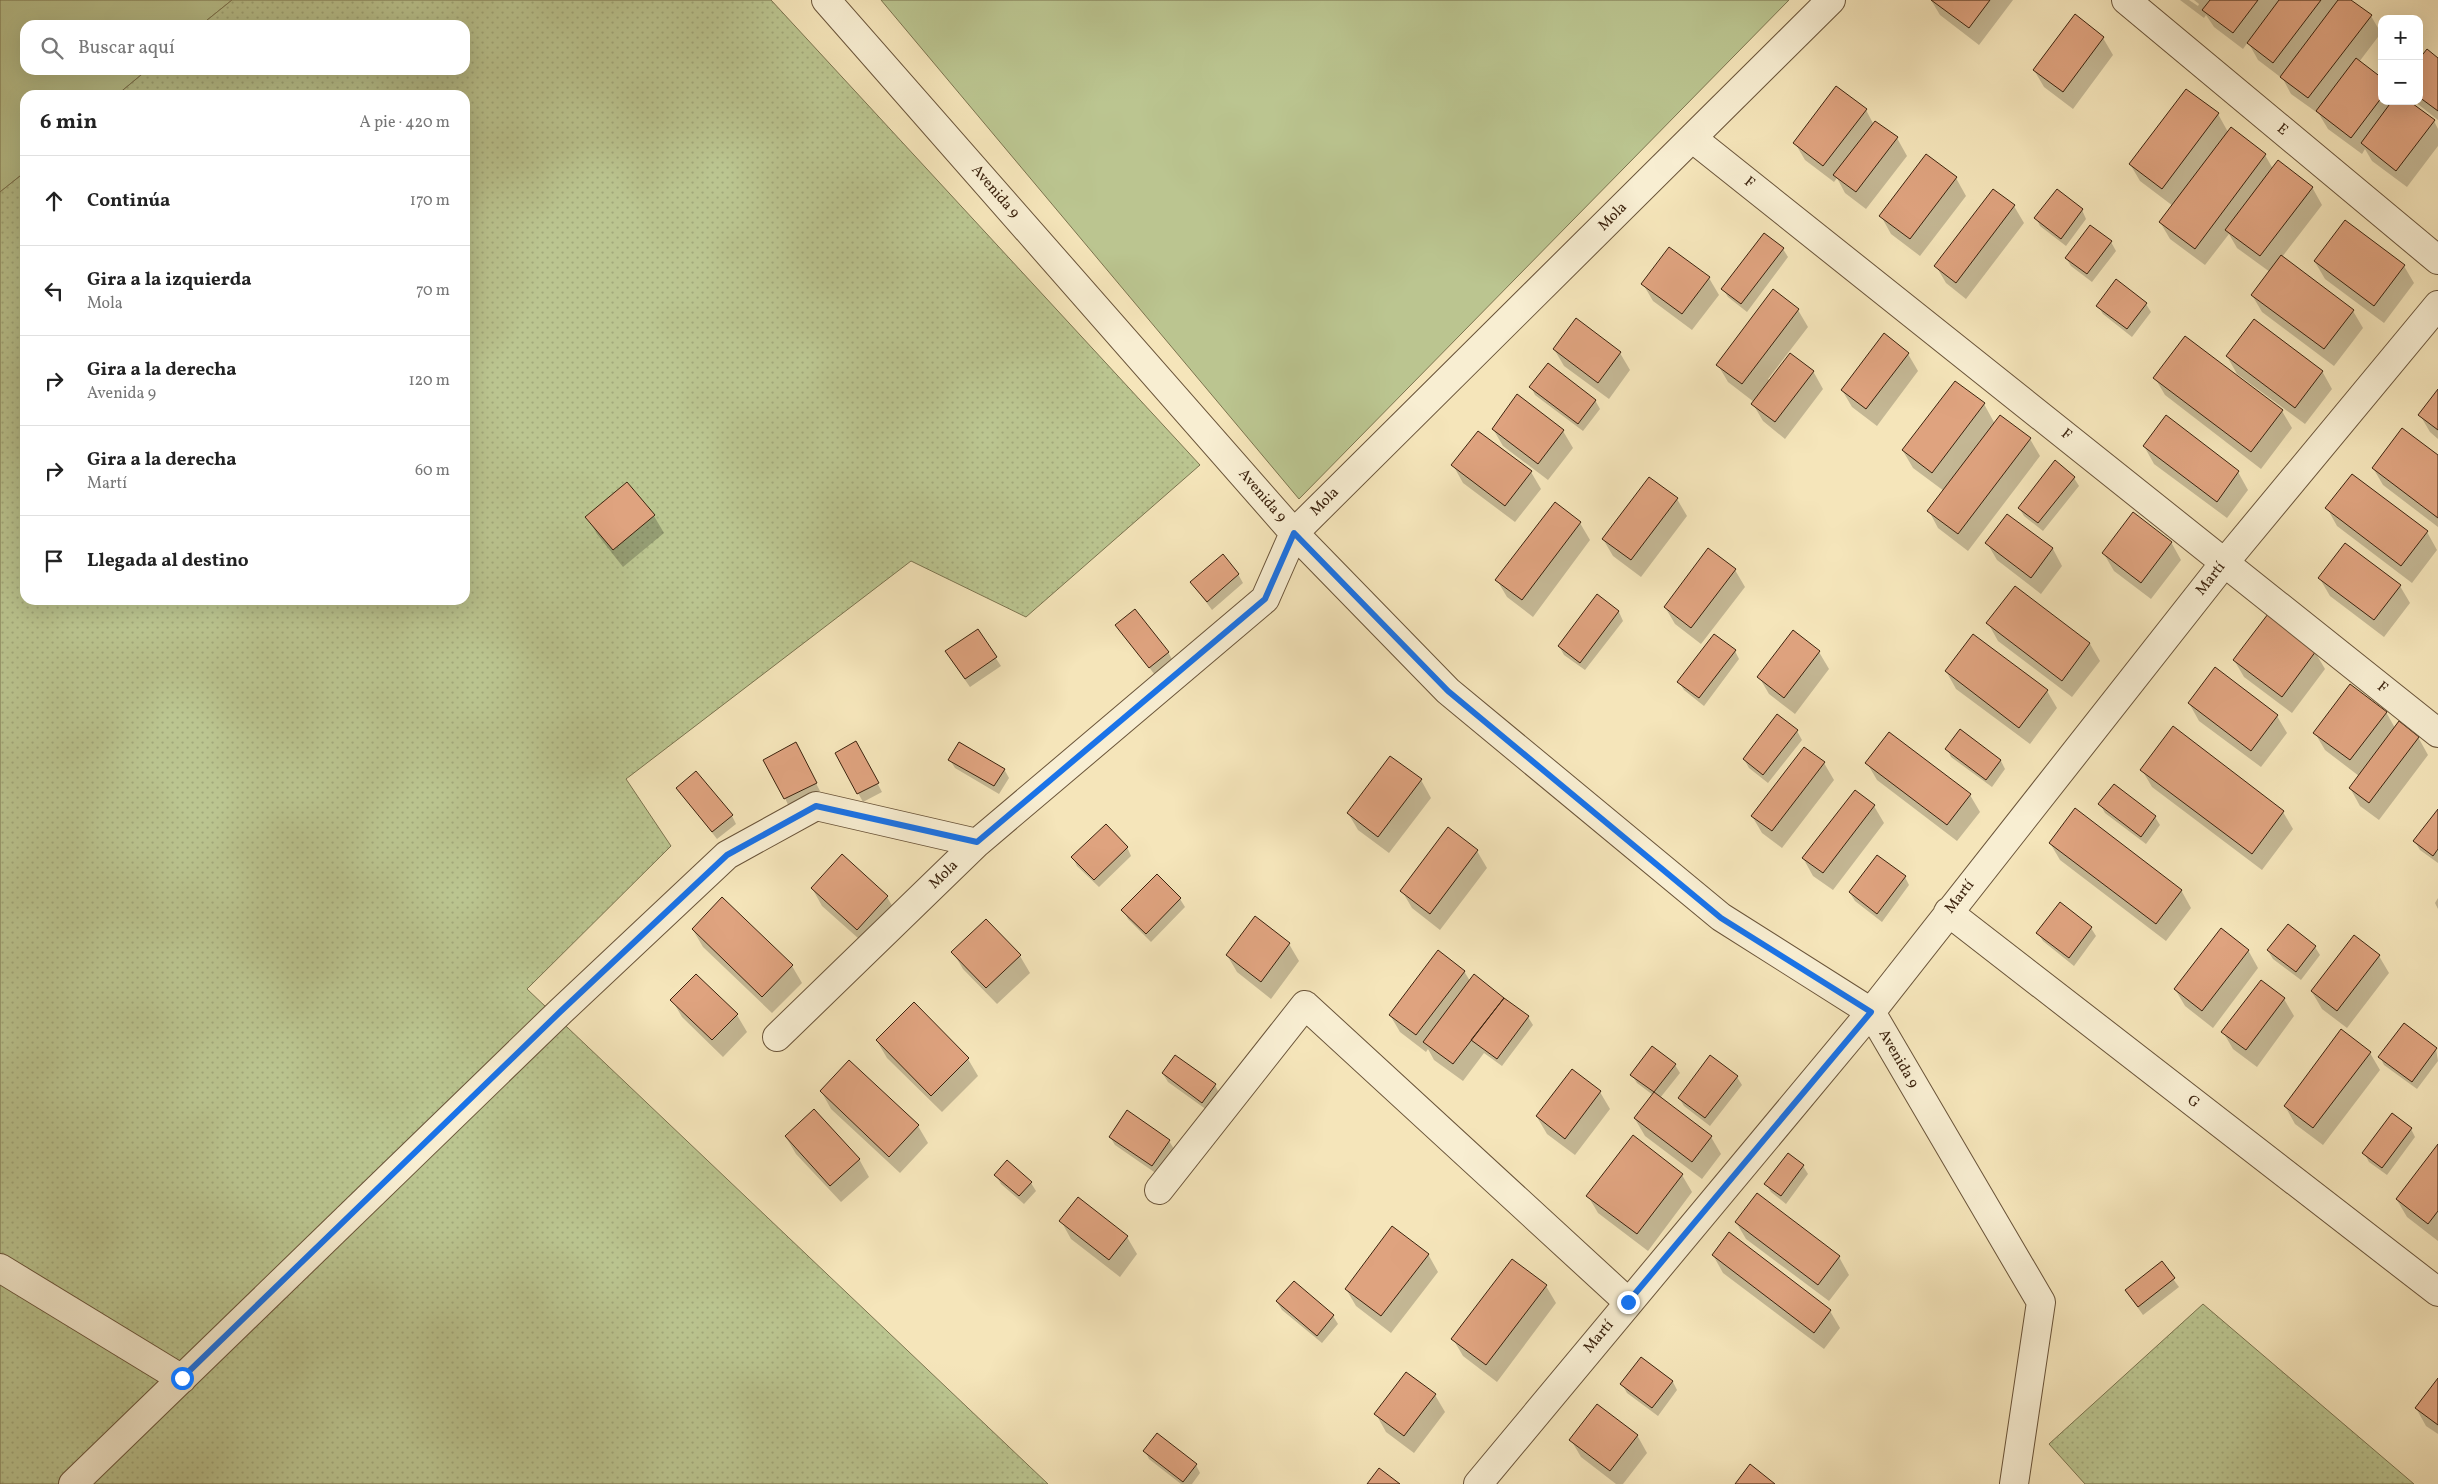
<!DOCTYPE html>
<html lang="es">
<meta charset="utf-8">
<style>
:root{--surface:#fff;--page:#f2f2f2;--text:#222;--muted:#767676;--line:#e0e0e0}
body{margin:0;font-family:Vollkorn,serif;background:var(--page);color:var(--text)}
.controls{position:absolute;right:15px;top:15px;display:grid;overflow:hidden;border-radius:10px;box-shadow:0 5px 20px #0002}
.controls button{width:45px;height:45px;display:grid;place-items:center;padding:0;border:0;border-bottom:1px solid var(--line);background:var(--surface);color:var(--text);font:25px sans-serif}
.stop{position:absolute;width:15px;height:15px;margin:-11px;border:4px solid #1a73e8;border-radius:50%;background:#fff}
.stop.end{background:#1a73e8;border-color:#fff;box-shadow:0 1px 5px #0008}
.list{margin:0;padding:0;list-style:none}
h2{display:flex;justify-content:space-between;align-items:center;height:65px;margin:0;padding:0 20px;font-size:21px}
h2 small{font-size:16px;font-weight:400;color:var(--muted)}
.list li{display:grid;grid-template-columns:32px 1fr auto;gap:15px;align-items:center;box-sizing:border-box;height:90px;padding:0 20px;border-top:1px solid var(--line)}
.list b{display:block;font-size:19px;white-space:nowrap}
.list p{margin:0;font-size:16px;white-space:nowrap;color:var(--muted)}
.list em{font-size:16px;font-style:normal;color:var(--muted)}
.icon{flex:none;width:28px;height:28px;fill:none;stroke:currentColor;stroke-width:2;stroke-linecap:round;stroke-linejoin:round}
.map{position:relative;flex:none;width:2438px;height:1484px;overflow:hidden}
.search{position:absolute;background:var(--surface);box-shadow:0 5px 20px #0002;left:20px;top:20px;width:450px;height:55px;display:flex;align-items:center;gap:12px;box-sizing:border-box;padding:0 18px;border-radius:15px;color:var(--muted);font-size:19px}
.panel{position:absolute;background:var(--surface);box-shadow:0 5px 20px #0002;left:20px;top:90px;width:450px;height:515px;border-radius:15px}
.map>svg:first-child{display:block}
</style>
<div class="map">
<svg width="2438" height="1484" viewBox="0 0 2438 1484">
<defs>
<pattern id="garden-dots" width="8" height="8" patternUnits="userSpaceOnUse" patternTransform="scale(1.25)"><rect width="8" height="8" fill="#bbc590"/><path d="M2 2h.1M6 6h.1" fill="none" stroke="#a2a97b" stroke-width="1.8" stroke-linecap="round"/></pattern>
</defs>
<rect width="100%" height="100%" fill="#f5e5ba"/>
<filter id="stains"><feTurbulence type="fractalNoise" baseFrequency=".004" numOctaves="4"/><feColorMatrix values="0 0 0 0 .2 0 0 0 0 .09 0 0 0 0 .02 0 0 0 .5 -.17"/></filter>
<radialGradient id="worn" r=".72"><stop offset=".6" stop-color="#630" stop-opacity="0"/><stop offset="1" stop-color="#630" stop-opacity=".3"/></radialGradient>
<path fill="#bbc590" stroke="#7c744f" d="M0,0H232L201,25H25V70H147L117,95H25V172L0,192Z
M881,0H1789L1299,499Z"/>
<path fill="url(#garden-dots)" stroke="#7c744f" d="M232,0H771L1200,465L1026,617L911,561L626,779L671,846L527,989L1048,1484H0V192L25,172V600H465V95H117L147,70H465V25H201Z
M2203,1304L2414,1484H2085L2049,1444Z"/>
<path fill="#0003" d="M1931,0H2013L1979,45L1940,15Z
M2180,0H2189L2198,6L2199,4L2194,0H2349L2371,16L2381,33L2359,62L2382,79V101H2407L2434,121L2438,129V146L2407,187L2372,161L2365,149L2362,154L2328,129L2319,114L2291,94L2283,79L2258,60L2248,42L2243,49L2214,27L2206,15L2204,18Z
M2075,16L2103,38L2113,55L2073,109L2044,87L2034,70Z
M2438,59V120L2414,101H2419V61Z
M1866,110L1874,125L1897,138L1907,156L1866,209L1845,193L1837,178L1834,182L1805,160L1795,143Z
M2218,114L2228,132L2231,129L2265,155L2273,169L2312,187L2322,205L2282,257L2353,311L2363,328L2334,366L2262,312L2252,295L2270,272L2237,248L2229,234L2205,265L2170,239L2160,222L2173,206L2140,181L2130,164Z
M1927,156L1956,178L1966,196L1920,256L1891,234L1881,216Z
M2014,206L2024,223L1966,299L1946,283L1936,266Z
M2082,210L2086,219L2066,246L2040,226L2036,218Z
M2090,226L2111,242L2116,251L2092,282L2071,266L2066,258Z
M1783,249L1788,257L1747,312L1728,297L1723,289Z
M2315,262L2404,266L2414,283L2384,323L2325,279Z
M1709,278L1719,295L1692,330L1653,301L1643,284Z
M2146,304L2151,312L2132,337L2103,314L2098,306Z
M1798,310L1808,327L1768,379L1770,381L1813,371L1823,389L1785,439L1763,421L1753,404L1754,402L1728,382L1718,365Z
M1554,349L1620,353L1630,370L1609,399L1564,366Z
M1908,354L1918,371L1877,426L1852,407L1842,390Z
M2227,356L2322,371L2332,389L2305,424L2237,374Z
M2155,378L2282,411L2292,428L2261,469L2165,395Z
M1531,387L1595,400L1600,409L1583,431L1535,395Z
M2438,391V439L2430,432L2420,415Z
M1518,396L1563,431L1573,448L1548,480L1503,446L1493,429Z
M1984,404L1995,424L2030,439L2040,456L1968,551L1938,528L1929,511L1944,491L1913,468L1903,451Z
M2166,417L2238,472L2248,490L2227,518L2154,464L2144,446Z
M2438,456V527L2383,485L2373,468Z
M1453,465L1531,472L1541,489L1515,522L1463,483Z
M2352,476L2427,532L2437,550L2412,583L2337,526L2327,508Z
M2074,478L2079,486L2043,531L2024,516L2019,508Z
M627,483L654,516L664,533L623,567L597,534L587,517Z
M1677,499L1687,516L1641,577L1613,556L1603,539Z
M1555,504L1580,523L1590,540L1533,617L1507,597L1497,580Z
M2008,516L2053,549L2062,566L2041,594L1997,560L1987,543Z
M2171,542L2181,560L2151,599L2114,571L2104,554Z
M1735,570L1745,587L1701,644L1675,624L1665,607Z
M1238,574L1243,583L1212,610L1192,583Z
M2320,579L2400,586L2410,603L2384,637L2330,596Z
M2015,588L2090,644L2100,661L2072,697L1998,641L1988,623Z
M1597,596L1619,612L1623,621L1585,670L1564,655L1559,646Z
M1117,626L1168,652L1173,661L1155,675Z
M978,631L1001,666L970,687L951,660Z
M1735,651L1739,659L1704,706L1684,690L1679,682Z
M1819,652L1829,669L1795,714L1769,694L1759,677Z
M2315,652L2325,669L2292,713L2244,677L2234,660Z
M2215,669L2277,716L2287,733L2261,767L2199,721L2189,703Z
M1946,671L2047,691L2057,708L2030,744L1956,689Z
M2386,712L2395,728L2418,737L2428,755L2379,820L2360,806L2350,788L2359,776L2325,750L2315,733Z
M1777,716L1797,731L1802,740L1768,783L1749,768L1744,759Z
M1960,731L2001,761L2005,769L1992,787L1951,757L1947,749Z
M856,743L882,792L863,802L836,753Z
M800,752L820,791L789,807L785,798Z
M950,760L1004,769L1009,778L999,794L955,768Z
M1824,763L1834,780L1782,848L1762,833L1752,816Z
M1867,763L1970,795L1980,812L1957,841L1877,780Z
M2142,770L2283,812L2293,829L2262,870L2152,787Z
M1421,780L1431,798L1389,853L1358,830L1348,813Z
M2114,786L2155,817L2160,825L2146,844L2105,813L2100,804Z
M677,788L732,816L736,824L717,839Z
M1874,806L1884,823L1833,890L1813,876L1803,858Z
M2438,811V863L2420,850L2415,842Z
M2050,843L2181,890L2191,908L2166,941L2060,860Z
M1127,847L1131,856L1099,887L1077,866L1073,858Z
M1477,851L1487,868L1440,930L1412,908L1402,891Z
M1157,876L1180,899L1185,907L1151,942L1128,919L1123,910Z
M1905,877L1909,885L1882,922L1855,901L1850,893Z
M812,888L887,897L897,914L868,947L822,906Z
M2438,898V909L2435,903Z
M2060,904L2091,928L2096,936L2074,966L2043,941L2038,933Z
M1256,918L1289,944L1299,961L1271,999L1237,972L1227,955Z
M693,930L792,966L802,983L772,1013L703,947Z
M2315,947L2320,955L2301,980L2273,959L2268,951Z
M2248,950L2258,968L2213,1028L2185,1006L2175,989Z
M953,952L1020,956L1030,973L997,1004L963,969Z
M2379,956L2389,973L2347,1028L2322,1009L2312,992Z
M1464,971L1470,981L1528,1017L1533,1025L1502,1066L1484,1053L1463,1081L1434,1060L1428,1049L1426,1052L1400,1032L1390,1015Z
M2261,981L2284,999L2294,1016L2257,1067L2233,1049L2223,1032Z
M672,1000L737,1015L747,1032L723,1057L682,1017Z
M914,1004L968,1059L978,1076L942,1112L887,1058L877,1041Z
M2436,1049L2438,1061L2417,1089L2384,1065L2380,1057Z
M2370,1053L2380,1070L2323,1145L2295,1124L2285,1106Z
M1675,1065L1680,1073L1660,1098L1711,1137L1721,1154L1702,1179L1645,1136L1635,1119L1653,1095L1637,1083L1632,1075Z
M1163,1074L1215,1085L1219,1093L1207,1110L1168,1082Z
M1737,1077L1742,1085L1710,1126L1684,1106L1679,1098Z
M821,1091L918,1126L928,1143L900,1173L831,1109Z
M1600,1092L1610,1109L1575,1155L1547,1134L1537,1117Z
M2411,1129L2415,1137L2387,1175L2369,1162L2364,1153Z
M786,1137L859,1159L869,1177L841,1202L796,1154Z
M1110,1137L1169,1141L1174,1149L1157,1174L1115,1145Z
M2438,1146V1241L2407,1217L2397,1200Z
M1803,1166L1808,1174L1786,1204L1771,1192L1766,1184Z
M996,1175L1031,1183L1036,1191L1024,1204L1001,1184Z
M1682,1175L1692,1192L1648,1251L1598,1213L1588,1196Z
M1757,1195L1839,1257L1849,1275L1829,1301L1746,1239L1736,1222Z
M1061,1221L1127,1237L1137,1254L1120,1277L1071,1239Z
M1428,1254L1438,1272L1391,1333L1356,1306L1346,1289Z
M1713,1255L1830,1311L1840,1328L1824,1349L1723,1273Z
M1513,1260L1546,1286L1556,1303L1497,1382L1463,1356L1453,1339Z
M2161,1263L2179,1287L2143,1315L2126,1291Z
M1277,1302L1333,1316L1338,1324L1322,1343L1282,1310Z
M1642,1358L1673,1382L1677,1390L1658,1416L1627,1393L1622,1384Z
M2438,1380V1434L2426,1426L2416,1408Z
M1435,1395L1445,1412L1414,1453L1386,1432L1376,1414Z
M1637,1435L1647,1453L1623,1484H1616L1581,1457L1571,1440Z
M1145,1451L1196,1465L1200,1473L1192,1484H1181L1149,1459Z"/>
<path fill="#dfa37f" stroke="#3c230e" d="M1931,0H1990L1969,28Z
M2210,0H2258L2233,33L2202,10Z
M2279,0H2321L2273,63L2247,43Z
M2338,0H2351L2372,15L2308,98L2280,77Z
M2075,14L2104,37L2063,92L2033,70Z
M2427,49L2438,58V111L2419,97V59Z
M2356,58L2382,78V97L2351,138L2316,111Z
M1836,86L1867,109L1823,166L1793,143Z
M2186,89L2219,113L2162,189L2129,164Z
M2392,101H2409L2435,120L2396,171L2361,143Z
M1875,121L1898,137L1856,192L1833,175Z
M2231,127L2266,154L2195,249L2159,222Z
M1926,154L1957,177L1910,239L1879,216Z
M2278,160L2313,187L2260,256L2225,230Z
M1993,189L2015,205L1956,283L1934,266Z
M2057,189L2083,209L2061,239L2034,218Z
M2345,220L2405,265L2374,306L2314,261Z
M2090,225L2112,241L2087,274L2065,258Z
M1764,233L1784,248L1741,304L1721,289Z
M1669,247L1710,277L1682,314L1641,284Z
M2281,255L2354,310L2324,349L2251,295Z
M2116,279L2147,303L2127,329L2096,306Z
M1773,289L1799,309L1742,384L1716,365Z
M1576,318L1621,352L1598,383L1553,349Z
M2254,319L2323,371L2295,408L2226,356Z
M1884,333L1909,353L1866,409L1841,390Z
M2185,336L2283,410L2251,452L2153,378Z
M1790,353L1814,371L1775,422L1751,404Z
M1548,363L1596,400L1578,424L1529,387Z
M1955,381L1985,403L1932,473L1902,450Z
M2438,389V430L2418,415Z
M1517,394L1564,430L1538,464L1492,429Z
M2000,415L2031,438L1958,534L1927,511Z
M2166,415L2239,471L2217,502L2143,446Z
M2402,428L2438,455V518L2372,468Z
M1478,431L1532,471L1505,506L1451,465Z
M2055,460L2075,477L2038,523L2018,508Z
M2352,474L2428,531L2401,566L2325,508Z
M1649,477L1678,498L1631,560L1602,539Z
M627,482L655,515L613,550L585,517Z
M1555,502L1581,522L1522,600L1495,580Z
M2133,512L2172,542L2141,583L2102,553Z
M2007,514L2053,548L2031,578L1985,543Z
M2345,543L2401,585L2374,620L2318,578Z
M1708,548L1736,569L1691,628L1664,607Z
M1223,554L1239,574L1207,602L1190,582Z
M2015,586L2090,643L2062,681L1986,623Z
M1597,594L1619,611L1580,663L1558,646Z
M1135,609L1169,652L1149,668L1115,625Z
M2268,614L2316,651L2282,697L2233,660Z
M978,629L997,657L965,679L945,651Z
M1793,630L1820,651L1784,698L1757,677Z
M1714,634L1736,650L1699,698L1677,682Z
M1973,634L2048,690L2019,728L1945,671Z
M2215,667L2278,715L2251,751L2188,703Z
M2350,684L2387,712L2350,760L2313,733Z
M1777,714L1798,730L1763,775L1743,759Z
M2399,721L2419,737L2369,803L2349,788Z
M2173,726L2284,811L2252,854L2140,770Z
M1960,729L2001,760L1986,780L1945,749Z
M1889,732L1971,794L1947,825L1865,763Z
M856,741L879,783L857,794L835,753Z
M796,742L817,783L784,799L763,760Z
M959,742L1005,769L994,786L948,760Z
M1804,747L1825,762L1772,831L1751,816Z
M1390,756L1422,779L1378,837L1347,813Z
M696,771L733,815L712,832L676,788Z
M2114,784L2156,816L2141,837L2098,804Z
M1855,790L1875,805L1823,873L1802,858Z
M2075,808L2182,890L2156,924L2049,843Z
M2438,809V849L2433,856L2413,841Z
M1106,824L1128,847L1094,880L1071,857Z
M1448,827L1478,850L1430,914L1400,891Z
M842,854L888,896L857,930L811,888Z
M1877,855L1906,876L1877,914L1849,892Z
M1157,874L1181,898L1146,934L1121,910Z
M722,897L793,965L762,997L692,929Z
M2060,902L2092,927L2069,958L2036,933Z
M1255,916L1290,943L1261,982L1226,955Z
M986,919L1021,955L986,988L951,952Z
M2288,924L2316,946L2296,972L2267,950Z
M2221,928L2249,950L2202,1011L2174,989Z
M2354,935L2380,955L2337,1011L2311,991Z
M1438,950L1465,971L1416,1035L1389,1015Z
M696,974L738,1014L712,1040L670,1000Z
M1474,974L1504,998L1453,1064L1423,1042Z
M2261,980L2285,998L2246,1050L2221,1032Z
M1504,998L1529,1016L1497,1059L1471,1040Z
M914,1002L969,1058L931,1096L876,1040Z
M2404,1023L2437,1048L2412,1082L2378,1057Z
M2341,1029L2371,1052L2313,1128L2284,1106Z
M1652,1046L1676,1064L1654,1092L1630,1075Z
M1175,1055L1216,1084L1202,1103L1162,1073Z
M1710,1055L1738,1076L1705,1118L1678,1098Z
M849,1060L919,1125L889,1157L820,1091Z
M1572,1069L1601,1091L1565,1139L1536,1116Z
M1654,1092L1712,1136L1692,1162L1634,1118Z
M814,1109L860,1159L830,1186L785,1136Z
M1127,1110L1170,1140L1152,1166L1109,1137Z
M2392,1113L2412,1128L2382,1168L2362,1153Z
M1633,1135L1683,1174L1637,1234L1586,1196Z
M2438,1144V1211L2428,1224L2396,1199Z
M1788,1153L1804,1165L1781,1196L1764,1184Z
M1007,1160L1032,1182L1019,1196L994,1175Z
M1757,1193L1840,1256L1818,1285L1735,1222Z
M1078,1197L1128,1236L1109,1260L1059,1221Z
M1392,1226L1429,1254L1381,1316L1345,1289Z
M1729,1232L1831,1310L1814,1333L1712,1255Z
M1512,1259L1547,1285L1486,1365L1451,1339Z
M2162,1261L2175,1278L2138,1307L2125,1290Z
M1294,1281L1334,1315L1317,1336L1276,1301Z
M1641,1357L1673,1381L1652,1408L1620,1384Z
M1406,1372L1436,1394L1404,1436L1374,1414Z
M2438,1378V1425L2415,1408Z
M1597,1404L1638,1435L1610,1471L1569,1440Z
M1157,1433L1197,1464L1183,1482L1143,1451Z
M1750,1464L1775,1484H1735Z
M1379,1468L1400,1484H1367Z"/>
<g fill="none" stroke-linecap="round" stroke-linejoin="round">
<g stroke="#6a5439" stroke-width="30">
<path id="minor" d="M826,0L1294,533L1448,691L1721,917L1871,1012L2041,1302L2014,1484
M2126,0L2438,260
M1692,138L2438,733
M1948,912L2438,1292
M777,1037L977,843L1265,599L1294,533L1831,0
M1159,1190L1305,1005L1628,1302
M0,1268L182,1379
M73,1484L561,1011L727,855L816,806L977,843
M1478,1484L1871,1012L2225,562L2438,305"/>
</g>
<use href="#minor" stroke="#f8eed2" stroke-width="28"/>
</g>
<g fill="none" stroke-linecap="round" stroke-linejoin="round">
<path stroke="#1a73e8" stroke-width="6" d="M182,1378L561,1011L727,855L816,806L977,842L1265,599L1294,533L1448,691L1721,918L1871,1012L1628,1302"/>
</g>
<g text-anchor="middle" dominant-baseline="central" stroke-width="5" stroke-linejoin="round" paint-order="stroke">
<g font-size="15" fill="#3c230e" stroke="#f8eed2">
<text transform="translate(2282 130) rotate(40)">E</text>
<text transform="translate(1749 183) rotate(39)">F</text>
<text transform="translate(995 192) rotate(49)">Avenida 9</text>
<text transform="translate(1613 217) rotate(-45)">Mola</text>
<text transform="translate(2066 435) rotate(39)">F</text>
<text transform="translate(1262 496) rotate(49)">Avenida 9</text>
<text transform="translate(1325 502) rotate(-45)">Mola</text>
<text transform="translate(2211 579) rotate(-52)">Martí</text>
<text transform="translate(2382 688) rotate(39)">F</text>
<text transform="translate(944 875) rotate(-44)">Mola</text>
<text transform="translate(1960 897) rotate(-52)">Martí</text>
<text transform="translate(1898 1059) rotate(60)">Avenida 9</text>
<text transform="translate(2193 1102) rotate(38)">G</text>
<text transform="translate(1599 1337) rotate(-50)">Martí</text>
</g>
</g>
<rect width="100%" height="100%" filter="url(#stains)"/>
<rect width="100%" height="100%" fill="url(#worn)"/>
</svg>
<div class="controls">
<button>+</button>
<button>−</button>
</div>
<div class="stop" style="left:182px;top:1378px"></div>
<div class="stop end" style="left:1628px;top:1302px"></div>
<div class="search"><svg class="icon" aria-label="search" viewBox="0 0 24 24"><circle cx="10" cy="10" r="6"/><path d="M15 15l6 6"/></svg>Buscar aquí</div>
<section class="panel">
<h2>6 min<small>A pie · 420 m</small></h2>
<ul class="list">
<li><svg class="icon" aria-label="ahead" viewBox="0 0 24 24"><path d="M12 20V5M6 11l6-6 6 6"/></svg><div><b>Continúa</b></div><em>170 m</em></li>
<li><svg class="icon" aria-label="left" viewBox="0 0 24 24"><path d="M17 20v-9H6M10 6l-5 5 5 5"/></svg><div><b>Gira a la izquierda</b><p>Mola</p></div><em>70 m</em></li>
<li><svg class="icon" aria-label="right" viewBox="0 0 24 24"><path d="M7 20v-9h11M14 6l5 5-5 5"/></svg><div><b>Gira a la derecha</b><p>Avenida 9</p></div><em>120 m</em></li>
<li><svg class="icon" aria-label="right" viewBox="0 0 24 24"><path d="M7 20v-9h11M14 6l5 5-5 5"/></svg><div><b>Gira a la derecha</b><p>Martí</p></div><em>60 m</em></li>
<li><svg class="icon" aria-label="arrive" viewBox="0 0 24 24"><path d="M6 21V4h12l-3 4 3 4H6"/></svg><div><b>Llegada al destino</b></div></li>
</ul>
</section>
</div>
